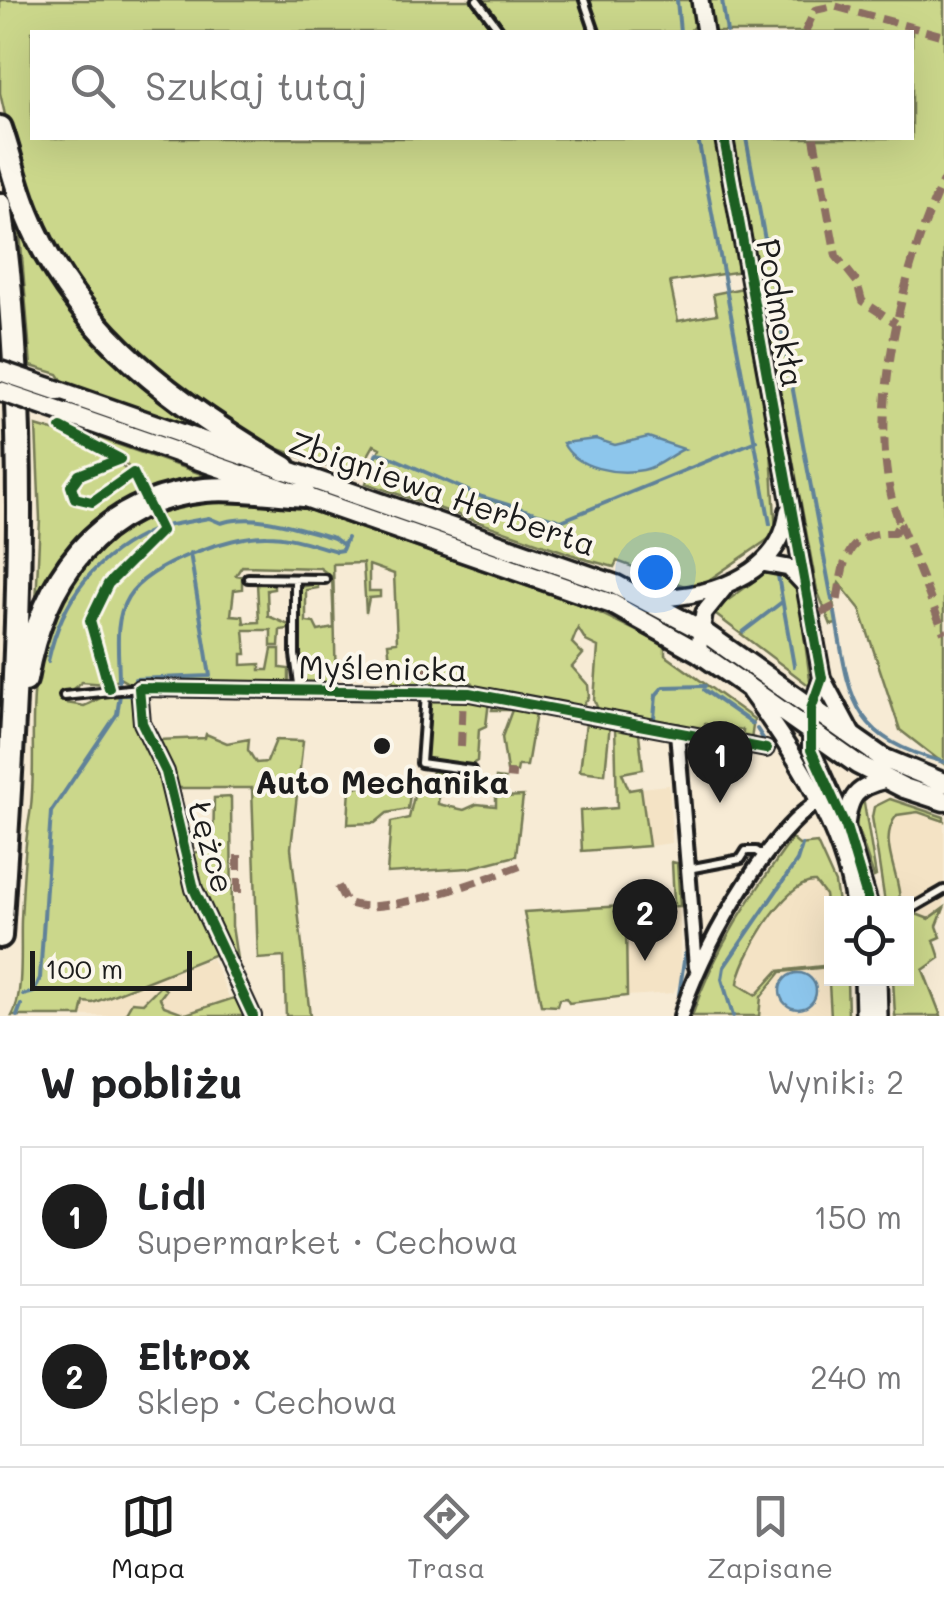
<!DOCTYPE html>
<html lang="pl">
<meta charset="utf-8">
<style>
:root{--surface:#fff;--page:#f6f6f6;--text:#202124;--muted:#757577;--line:#e0e0e0;--accent:#1c1c1c}
body{margin:0;font-family:Mali,sans-serif;background:var(--page);color:var(--text)}
.controls{position:absolute;right:30px;bottom:30px;display:grid;overflow:hidden;border-radius:0px;box-shadow:0 10px 40px #0002}
.controls button{width:90px;height:90px;display:grid;place-items:center;padding:0;border:0;border-bottom:2px solid var(--line);background:var(--surface);color:var(--text);font:50px sans-serif}
.scale{position:absolute;left:30px;bottom:25px;width:162px;box-sizing:border-box;padding-left:10px;border:5px solid #1c1c1c;border-top:0;font-size:28px;line-height:35px;white-space:nowrap;color:#1c1c1c;-webkit-text-stroke:8px #fbf7ec;paint-order:stroke}
.you{position:absolute;left:655px;top:572px;width:35px;height:35px;margin:-25px;border:8px solid #fff;border-radius:50%;background:#1a73e8;box-shadow:0 0 0 15px #1a73e833}
.badge{display:grid;place-items:center;width:65px;height:65px;border-radius:50%;background:var(--accent);color:#fff;font-size:32px;font-weight:700}
.pin{position:absolute;translate:-50% -82px;filter:drop-shadow(0 2px 5px #0008)}
.pin::after{content:'';position:absolute;top:52px;width:35px;height:30px;background:inherit;clip-path:polygon(0 0,100% 0,50% 100%)}
.list{margin:0;padding:0;list-style:none}
h2{display:flex;justify-content:space-between;align-items:center;height:130px;margin:0;padding:0 40px;font-size:42px}
h2 small{font-size:32px;font-weight:400;color:var(--muted)}
.list li{display:grid;grid-template-columns:65px 1fr auto;gap:30px;align-items:center;box-sizing:border-box;height:140px;margin:0 20px 20px;padding:0 20px;border:2px solid var(--line);border-radius:0px}
.list b{display:block;font-size:38px;white-space:nowrap}
.list p{margin:0;font-size:32px;white-space:nowrap;color:var(--muted)}
.list em{font-size:32px;font-style:normal;color:var(--muted)}
.icon{flex:none;width:55px;height:55px;fill:none;stroke:currentColor;stroke-width:2;stroke-linecap:round;stroke-linejoin:round}
.map{position:relative;flex:none;width:944px;height:1016px;overflow:hidden}
.search{position:absolute;background:var(--surface);box-shadow:0 10px 40px #0002;left:30px;right:30px;top:30px;height:110px;display:flex;align-items:center;gap:25px;box-sizing:border-box;padding:0 35px;border-radius:0px;color:var(--muted);font-size:38px}
.sheet{height:450px;background:var(--surface)}
nav{display:flex;justify-content:space-around;align-items:center;box-sizing:border-box;height:140px;border-top:2px solid var(--line);background:var(--surface);font-size:28px;color:var(--muted)}
nav a{display:grid;justify-items:center;gap:5px}
nav .on{color:var(--accent)}
.map>svg:first-child{display:block}
</style>
<div class="map">
<svg width="944" height="1016" viewBox="0 0 944 1016">
<rect width="100%" height="100%" fill="#f7ebd5"/>
<filter id="ink" filterUnits="userSpaceOnUse"><feTurbulence type="fractalNoise" baseFrequency=".01" numOctaves="2"/><feDisplacementMap in="SourceGraphic" scale="20" xChannelSelector="R" yChannelSelector="G"/><feConvolveMatrix kernelMatrix="1 2 1 2 8 2 1 2 1" color-interpolation-filters="sRGB"/></filter>
<g filter="url(#ink)">
<path fill="#f4e3c5" d="M669,785L672,843L649,846L641,788Z
M913,808L944,819V915L907,937L906,904L891,903L885,813Z
M810,858L827,898L831,933V1016H759L760,999L739,993L735,969Z
M680,903V981L673,993L627,996L625,908Z
M212,958L230,999L181,1016H81L83,1002H93Z"/>
<path fill="#cbd78b" stroke="#747a54" stroke-width="2.5" d="M0,0H693L695,25L689,32H32V138H716L742,271L670,282L678,321L717,314L713,294L743,288L770,434L776,534L703,584L690,588L617,561L614,567L588,560L366,483L380,448L374,445L356,477L271,446L201,409L106,322L70,278L39,221L11,141L0,93Z
M710,0H944V764L900,730L860,609L839,583L833,601L837,624L831,625L817,590L733,138H912V32H714Z
M18,208L71,302L231,442L64,383L58,374L31,366Z
M36,426L70,436L114,459L70,479V495L80,505L94,504L132,478L137,480L143,496L150,493C131,457 93,448 68,427L227,483L160,495L36,604L40,519Z
M120,464L128,472L89,499L76,496L74,486L79,478Z
M222,498L300,507L587,607L665,645V655L754,719L751,740L742,738L743,730L705,724L703,731L598,709L594,700L598,647L586,641L578,628L572,643L583,654L572,667L588,685L589,697L582,706L479,688L471,682L463,687L393,686L388,643L397,642L394,574L369,565V591H380V597L369,598L366,613L363,563L333,564L336,686H306L300,658L299,587L318,584V588L306,590V622L314,623L318,631L334,628L332,577L320,568L242,566L236,575L242,576V589L234,590L231,615L243,616L244,623L259,622L257,583H274V589L267,590L268,616L289,625L288,629L280,630L279,646H271V630H244L246,654H242V665L260,664V670H268L272,649H280V668L289,669V685L130,684L121,679L112,683L91,625L113,583L163,537L158,515L152,519L157,535L106,582L87,621L105,684L82,682L62,697L67,703L84,706C101,700 117,682 135,697L216,954L93,1003L84,1002L81,1016H12C24,995 20,947 21,920C23,885 24,846 30,814C36,778 30,724 35,685C47,571 114,515 222,498Z
M779,572L798,590L811,687L712,612L765,573Z
M452,696L489,701L486,726L479,729L477,761L469,766L430,762L425,756L429,701Z
M495,700L567,719L536,713L527,766H518L517,772L507,771L502,737L512,710H492Z
M575,715L610,723L605,774L580,771L586,723L574,720Z
M615,725L649,731L639,734L643,769L622,773L629,790L641,788L649,846L582,851L580,811L617,808Z
M154,733L158,740L205,738L206,734L227,743L249,739L248,750L256,763L267,762L276,740L303,741L291,848L310,1016H286L284,957L258,959L252,788H176Z
M432,771L440,772L438,804L464,810L477,804L496,806V778L505,779L503,797L523,796L516,856L469,868L387,873L391,822L409,818L417,783L430,784Z
M350,787H411L408,809L387,813L375,823L348,824Z
M231,797L232,926L240,979L199,893L181,826L186,825L191,853L213,850L214,798Z
M863,797L876,876L874,877L851,810Z
M890,799L944,817V821L918,812L897,815C876,841 901,875 900,903H885L872,817L874,807Z
M792,839L799,845L817,843L835,883L838,903L832,904L831,936L825,895L815,882C785,879 739,962 738,984L756,995L778,971L823,966L831,954L832,978L847,979L848,1016H831L828,967L781,972L761,997L759,1016H692C714,949 751,896 792,839Z
M672,862L677,863L680,906L652,907L651,914L633,915L626,923L627,996L569,1003L566,998L559,999L557,1006L541,1005L524,912L674,903Z
M944,908L937,926L941,937L934,940L940,958L923,970L941,1016H895L893,979L906,978L907,922L916,914L929,919Z
M161,985L166,990L160,998L164,1006L186,1014L240,996L249,1016H124L132,1002L143,1003Z"/>
<path fill="#8dc6ec" stroke="#608299" stroke-width="2.5" d="M648,437L684,449C671,454 659,467 643,470C617,475 576,469 563,443L596,439L615,445Z
M780 991a18 18 0 1 1 36 0a18 18 0 1 1-36 0Z"/>
<g fill="none" stroke-linecap="round" stroke-linejoin="round">
<path stroke="#608299" stroke-width="4" d="M677,0L680,32
M722,0L727,32
M698,138L770,524
M746,138L832,600
M371,468L377,453L384,454L482,497L561,521L756,441
M165,526L209,518L221,523C257,512 297,528 334,538L342,544
M778,576L794,666
M835,613C850,699 850,738 944,762
M743,632L782,602
M48,661C62,598 95,555 156,529
M135,679L210,676L190,553
M119,681C119,654 113,621 128,597C148,564 230,535 267,536C291,536 314,545 336,551L342,550L347,538
M368,684H384
M395,684H430
M704,690L753,724
M196,695L223,696
M233,696H237
M253,696L283,697
M298,698H332
M344,698L375,699
M391,699H401
M409,699H419
M654,719L656,695L663,687L705,686
M757,729L766,743
M172,774L176,787
M23,995L34,992L40,978L51,812L117,714L120,695H131
M679,995L685,954
M17,1016L21,1005
M733,1016L722,979L724,967L797,861L802,845"/>
<g stroke="#1c1c1c" stroke-width="14">
<path id="service" d="M477,0L501,32
M584,0L595,32
M248,578L325,579
M295,579V655L300,691
M426,694L421,763L471,770
M64,696L138,688
M688,869L741,859L746,851H756L766,858
M906,912L944,890
M831,947H832"/>
</g>
<g stroke="#1c1c1c" stroke-width="20">
<path id="minor" d="M677,732L696,967
M253,1016L194,889L166,772L142,723L139,688L469,693L766,749
M681,1016C699,954 763,839 816,803"/>
</g>
<g stroke="#1c1c1c" stroke-width="22">
<path id="tertiary" d="M700,0L705,32
M724,138L822,678L811,709V750L846,827L869,904
M762,563L789,568L804,584
M644,598C703,600 781,578 788,511
M698,652L704,613L725,587
M822,678L852,734
M750,692C794,752 843,829 854,904
M846,827C849,796 856,787 886,780
M863,978L864,1016
M878,978L879,1016"/>
</g>
<g stroke="#1c1c1c" stroke-width="25">
<path id="secondary" d="M59,391L616,585L701,630L883,758L944,783
M64,413L612,604L698,652L857,764L904,788L944,801"/>
</g>
<g stroke="#1c1c1c" stroke-width="30">
<path id="motorway" d="M0,128C10,157 16,187 28,215C76,334 178,405 284,468
M0,205C34,447 15,694 0,936
M25,680C42,581 96,501 205,490C237,487 271,493 304,495"/>
</g>
<use href="#service" stroke="#fbf7ec" stroke-width="6"/>
<use href="#minor" stroke="#fbf7ec" stroke-width="12"/>
<use href="#tertiary" stroke="#fbf7ec" stroke-width="15"/>
<use href="#secondary" stroke="#fbf7ec" stroke-width="18"/>
<use href="#motorway" stroke="#fbf7ec" stroke-width="22"/>
<g stroke="#1c1c1c" stroke-width="25" stroke-linecap="butt">
<path id="secondary-bridge" d="M0,371L59,391
M0,391L64,413"/>
</g>
<use href="#secondary-bridge" stroke="#fbf7ec" stroke-width="18"/>
<path stroke="#8d6e63" stroke-width="8" stroke-dasharray="15 8" stroke-linecap="butt" d="M805,32L815,10L834,6L944,36
M814,138L836,256L857,282L862,301L896,323
M900,523L944,633
M821,613L837,605C843,564 844,531 894,533L900,523C861,432 902,266 944,179
M424,668L432,677L433,692
M461,747L463,693
M506,774L516,775
M338,886L346,902C380,919 483,880 520,866
M238,893V855"/>
<g stroke="#fbf7ec" stroke-width="16">
<path id="cycleway" d="M724,138L822,678L811,709V750L846,827L869,904
M61,428L120,459L79,475L71,486L75,498L92,502L133,473L161,531L108,584L90,621L109,688
M253,1016L194,889L166,772L142,723L139,688L469,693L766,749"/>
</g>
<use href="#cycleway" stroke="#1b5e20" stroke-width="10"/>
</g>
</g>
<circle fill="#1c1c1c" stroke="#fbf7ec" stroke-width="4" cx="382" cy="746" r="10"/>
<g text-anchor="middle" dominant-baseline="central" stroke-width="8" stroke-linejoin="round" paint-order="stroke">
<g font-size="32" fill="#1c1c1c" stroke="#fbf7ec">
<text transform="translate(782 313) rotate(80)">Podmokła</text>
<text transform="translate(443 492) rotate(19)">Zbigniewa Herberta</text>
<text transform="translate(383 667) rotate(1)">Myślenicka</text>
<text transform="translate(213 847) rotate(74)">Łężce</text>
</g>
<g font-size="32" font-weight="bold" fill="#1c1c1c" stroke="#fbf7ec">
<text x="382" y="781">Auto Mechanika</text>
</g>
</g>
</svg>
<div class="controls">
<button><svg class="icon" aria-label="locate" viewBox="0 0 24 24"><circle cx="12" cy="12" r="6"/><path d="M12 2v4M12 18v4M2 12h4M18 12h4"/></svg></button>
</div>
<div class="scale">100 m</div>
<div class="you"></div>
<div class="pin badge" style="left:720px;top:803px">1</div>
<div class="pin badge" style="left:645px;top:961px">2</div>
<div class="search"><svg class="icon" aria-label="search" viewBox="0 0 24 24"><circle cx="10" cy="10" r="6"/><path d="M15 15l6 6"/></svg>Szukaj tutaj</div>
</div>
<section class="sheet">
<h2>W pobliżu<small>Wyniki: 2</small></h2>
<ul class="list">
<li><span class="badge">1</span><div><b>Lidl</b><p>Supermarket · Cechowa</p></div><em>150 m</em></li>
<li><span class="badge">2</span><div><b>Eltrox</b><p>Sklep · Cechowa</p></div><em>240 m</em></li>
</ul>
</section>
<nav>
<a class="on"><svg class="icon" aria-label="map" viewBox="0 0 24 24"><path d="M3 6l6-2 6 2 6-2v14l-6 2-6-2-6 2zM9 4v14M15 6v14"/></svg>Mapa</a>
<a><svg class="icon" aria-label="directions" viewBox="0 0 24 24"><path d="M12 3l9 9-9 9-9-9zM9 14v-3h6M13 9l2 2-2 2"/></svg>Trasa</a>
<a><svg class="icon" aria-label="saved" viewBox="0 0 24 24"><path d="M7 4h10v16l-5-4-5 4z"/></svg>Zapisane</a>
</nav>
